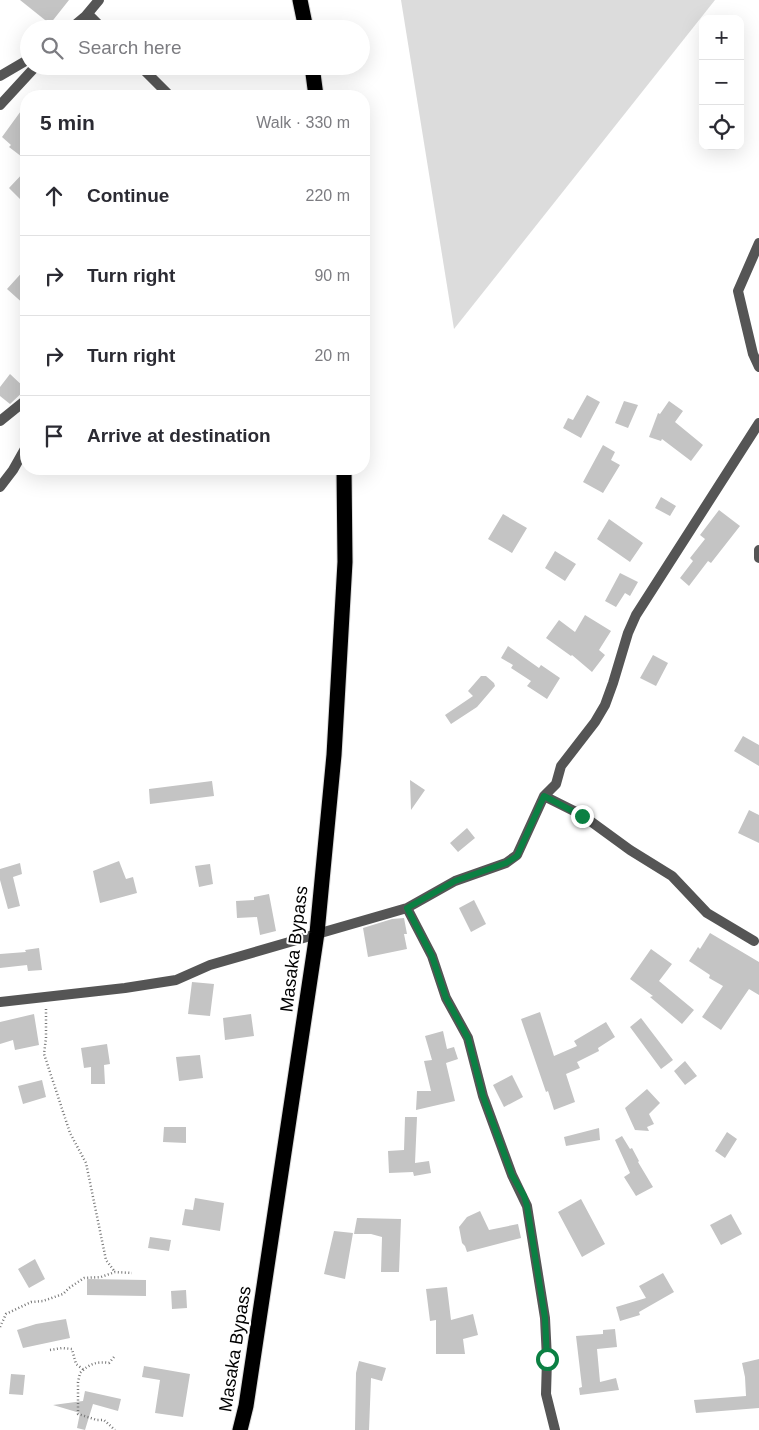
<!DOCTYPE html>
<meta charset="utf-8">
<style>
:root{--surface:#fff;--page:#f7f7f7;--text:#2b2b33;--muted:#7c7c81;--line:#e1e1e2}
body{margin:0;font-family:Arial,sans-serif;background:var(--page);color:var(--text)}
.controls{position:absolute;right:15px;top:15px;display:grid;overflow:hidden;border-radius:10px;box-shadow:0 5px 20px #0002}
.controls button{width:45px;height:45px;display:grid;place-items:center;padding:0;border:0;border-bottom:1px solid var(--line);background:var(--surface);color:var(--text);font:25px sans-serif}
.stop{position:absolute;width:15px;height:15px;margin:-11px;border:4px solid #0b8043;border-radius:50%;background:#fff}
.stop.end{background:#0b8043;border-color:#fff;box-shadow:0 1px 5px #0008}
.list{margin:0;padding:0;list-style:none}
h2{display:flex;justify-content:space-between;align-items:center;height:65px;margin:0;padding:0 20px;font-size:21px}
h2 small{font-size:16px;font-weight:400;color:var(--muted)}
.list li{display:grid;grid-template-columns:32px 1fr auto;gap:15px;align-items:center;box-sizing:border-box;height:80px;padding:0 20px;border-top:1px solid var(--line)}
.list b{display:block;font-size:19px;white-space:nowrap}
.list em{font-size:16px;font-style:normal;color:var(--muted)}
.icon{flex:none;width:28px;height:28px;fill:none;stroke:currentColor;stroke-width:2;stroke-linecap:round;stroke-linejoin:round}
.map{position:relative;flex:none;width:759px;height:1430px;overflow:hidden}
.search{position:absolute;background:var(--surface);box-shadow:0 5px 20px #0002;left:20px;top:20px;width:350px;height:55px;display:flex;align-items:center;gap:12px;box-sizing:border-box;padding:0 18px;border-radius:28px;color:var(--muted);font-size:19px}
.panel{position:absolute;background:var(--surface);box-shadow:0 5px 20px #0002;left:20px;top:90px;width:350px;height:385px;border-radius:20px}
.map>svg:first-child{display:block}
</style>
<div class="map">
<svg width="759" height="1430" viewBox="0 0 759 1430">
<rect width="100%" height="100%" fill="#fff"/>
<path fill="#dcdcdc" d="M401,0H715L454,329Z"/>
<path fill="#c4c4c4" d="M20,0H69L50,24Z
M26,104V160L9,147L11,145L2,137Z
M26,170V192L20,199L9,188Z
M26,268V306L7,289Z
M10,374L26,389L10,404L0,396V387Z
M587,395L600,402L581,438L563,428L568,418L573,420Z
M624,401L638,405L628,428L615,423Z
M669,401L683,411L675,422L703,445L691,461L662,439L661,441L649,437L658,413L660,414Z
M603,445L615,452L611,460L620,465L603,493L583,482Z
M661,497L676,506L670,516L655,508Z
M719,510L740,526L711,563L708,561L689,586L680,578L693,561L690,558L705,539L700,535Z
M503,514L527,528L512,553L488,539Z
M609,519L643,543L630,562L597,539Z
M555,551L576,564L565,581L545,568Z
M620,573L638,582L630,596L625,593L616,607L605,601Z
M585,615L611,631L599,650L605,655L592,672L572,655L571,656L546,638L559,620L575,632Z
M508,646L539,668L541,665L560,678L547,699L527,686L531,681L511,668L513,665L501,658Z
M653,655L668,663L656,686L640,678Z
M481,676H486L494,683L495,686L477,707L451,724L445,715L473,696L468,691Z
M743,736L759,745V766L734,751Z
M410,780L425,790L411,810Z
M212,781L214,796L150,804L149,789Z
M749,810L759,815V843L738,833Z
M467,828L475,838L458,852L450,843Z
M119,861L126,879L133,877L137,893L100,903L93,871Z
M20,863L22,874L13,877L20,906L8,909L0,880V869Z
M210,864L213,884L199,887L195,866Z
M269,894L276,931L260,935L257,917L237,918L236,901L254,900V897Z
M474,900L486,924L471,932L459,908Z
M404,918L407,934H404L407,949L368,957L363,928L392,919Z
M710,933L759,962V995L749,989L721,1030L702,1017L723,986L709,978L710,975L689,961L698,947L700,949Z
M39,948L42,970L28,971L27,965L0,968V954L26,952L25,950Z
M651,949L672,964L659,981L694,1010L682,1024L650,997L653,996L630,979Z
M192,982L214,984L210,1016L188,1014Z
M540,1012L554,1056L577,1046L574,1041L606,1022L615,1037L598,1048L599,1051L577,1062L580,1068L566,1074L575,1102L554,1110L548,1091L546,1092L521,1019Z
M34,1014L39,1045L15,1050L13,1040L0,1044V1022Z
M251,1014L254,1036L225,1040L223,1018Z
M641,1018L673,1060L661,1069L630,1027Z
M443,1031L447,1049L454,1047L458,1059L446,1063L455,1101L416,1110L417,1091H431L424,1061L432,1060L425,1036Z
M107,1044L110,1064L104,1065L105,1084H91V1067L84,1068L81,1048Z
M200,1055L203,1078L179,1081L176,1057Z
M685,1061L697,1076L685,1085L674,1071Z
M512,1075L523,1097L504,1107L493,1085Z
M42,1080L46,1097L23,1104L18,1086Z
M647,1089L660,1103L649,1114L654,1124L647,1127L649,1131L635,1130L625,1108Z
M405,1117H417L415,1163L429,1161L431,1173L414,1176L413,1172L389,1173L388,1151L404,1150Z
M164,1127H186V1143L163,1142Z
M599,1128L600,1140L566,1146L564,1137Z
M727,1132L737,1139L725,1158L715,1151Z
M622,1136L630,1149L632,1148L639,1161L638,1162L653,1187L636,1196L624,1177L630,1173L615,1140Z
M195,1198L224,1203L220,1231L182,1225L185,1209L193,1210Z
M581,1199L605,1244L582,1257L558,1212Z
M480,1211L489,1230L518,1224L521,1238L467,1252L465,1246L462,1243L459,1227L467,1217Z
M731,1214L742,1234L721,1245L710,1225Z
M357,1218L401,1219L399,1272H381L382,1237L371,1234H354Z
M334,1231L353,1233L345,1279L324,1274Z
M150,1237L171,1240L169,1251L148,1248Z
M35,1259L45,1279L29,1288L18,1269Z
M663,1273L674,1292L639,1312L640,1315L620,1321L616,1307L646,1298L639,1286Z
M87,1279L146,1280V1296L87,1295Z
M447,1287L451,1320L473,1314L478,1335L463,1339L465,1354H436V1320L430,1321L426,1289Z
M186,1290L187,1308L172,1309L171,1291Z
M66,1319L70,1338L23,1348L17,1330L36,1324Z
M615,1329L617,1347L597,1349L600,1382L616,1378L619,1390L580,1395L579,1388L582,1387L576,1336L603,1334V1330Z
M759,1359V1408L696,1413L694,1400L746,1396L745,1377L742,1363Z
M359,1361L386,1368L382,1381L371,1378L369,1430H355L356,1373Z
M144,1366L190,1374L183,1417L155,1413L160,1380L142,1377Z
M11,1374L25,1375L23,1395L9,1394Z
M85,1391L121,1399L118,1411L93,1404L85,1430L77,1428L80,1413L53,1405L83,1401Z"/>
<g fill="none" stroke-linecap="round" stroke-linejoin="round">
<g stroke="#dbdbdb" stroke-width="17">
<path id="highway" d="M300,0L306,29
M312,66L316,96
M240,1430L246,1406L317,933L334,755L345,562L344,469"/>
</g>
<path stroke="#777" stroke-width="2.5" stroke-dasharray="1 2.5" stroke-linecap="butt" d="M46,1009V1038L44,1054L70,1133L86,1163L106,1260L115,1272
M0,1327L6,1314L31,1302L43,1301L63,1294L69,1288L84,1278L101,1277L115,1272L132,1273
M50,1350L62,1348L72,1349L76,1364L84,1370
M114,1357L109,1363C97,1361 89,1364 80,1373L78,1382V1414L97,1420H104L115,1430"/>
<path stroke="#555" stroke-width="10" d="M84,18L99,0
M70,29L88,14L103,29
M140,66L170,96
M0,76L29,59
M0,105L36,66
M759,243L738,291L753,354L759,367
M0,421L26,400
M0,487L13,470L26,447
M759,550V558
M544,796L582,815L630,850L672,876L707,913L754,941
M407,908L432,956L446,998L468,1038L483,1096L512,1175L527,1206L545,1318L547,1359L546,1394L555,1430
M0,1002L125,988L176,980L210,965L407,908L455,881L506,863L517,855L544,796L556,784L561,766L595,722L605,705L613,683L628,633L636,615L759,423"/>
<use href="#highway" stroke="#000" stroke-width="15"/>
</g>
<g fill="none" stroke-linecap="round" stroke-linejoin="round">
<path stroke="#0b8043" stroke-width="6" d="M547,1359L545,1318L527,1206L524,1196L512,1175L483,1096L468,1038L446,998L432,956L407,908L455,881L506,863L517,856L544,796L582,816"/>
</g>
<g text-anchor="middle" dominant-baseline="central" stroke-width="4" stroke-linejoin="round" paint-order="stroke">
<g font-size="18" fill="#000" stroke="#fff">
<text transform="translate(294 949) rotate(-83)">Masaka Bypass</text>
<text transform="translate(235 1349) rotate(-81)">Masaka Bypass</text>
</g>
</g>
</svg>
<div class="controls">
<button>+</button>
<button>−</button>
<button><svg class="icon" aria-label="locate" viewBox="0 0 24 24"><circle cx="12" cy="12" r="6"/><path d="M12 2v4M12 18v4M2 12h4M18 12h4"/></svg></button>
</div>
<div class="stop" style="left:547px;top:1359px"></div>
<div class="stop end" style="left:582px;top:816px"></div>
<div class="search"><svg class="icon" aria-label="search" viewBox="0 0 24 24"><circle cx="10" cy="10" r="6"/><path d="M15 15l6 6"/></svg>Search here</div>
<section class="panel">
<h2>5 min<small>Walk · 330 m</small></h2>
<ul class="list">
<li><svg class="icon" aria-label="ahead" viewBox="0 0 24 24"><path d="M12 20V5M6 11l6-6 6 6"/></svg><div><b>Continue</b></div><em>220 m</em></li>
<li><svg class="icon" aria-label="right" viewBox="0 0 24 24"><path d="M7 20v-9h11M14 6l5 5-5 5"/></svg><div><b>Turn right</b></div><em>90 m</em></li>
<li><svg class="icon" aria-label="right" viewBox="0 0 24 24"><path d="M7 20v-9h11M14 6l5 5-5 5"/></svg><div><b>Turn right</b></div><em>20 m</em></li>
<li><svg class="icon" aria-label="arrive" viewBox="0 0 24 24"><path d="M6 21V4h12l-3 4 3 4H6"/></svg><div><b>Arrive at destination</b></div></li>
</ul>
</section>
</div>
